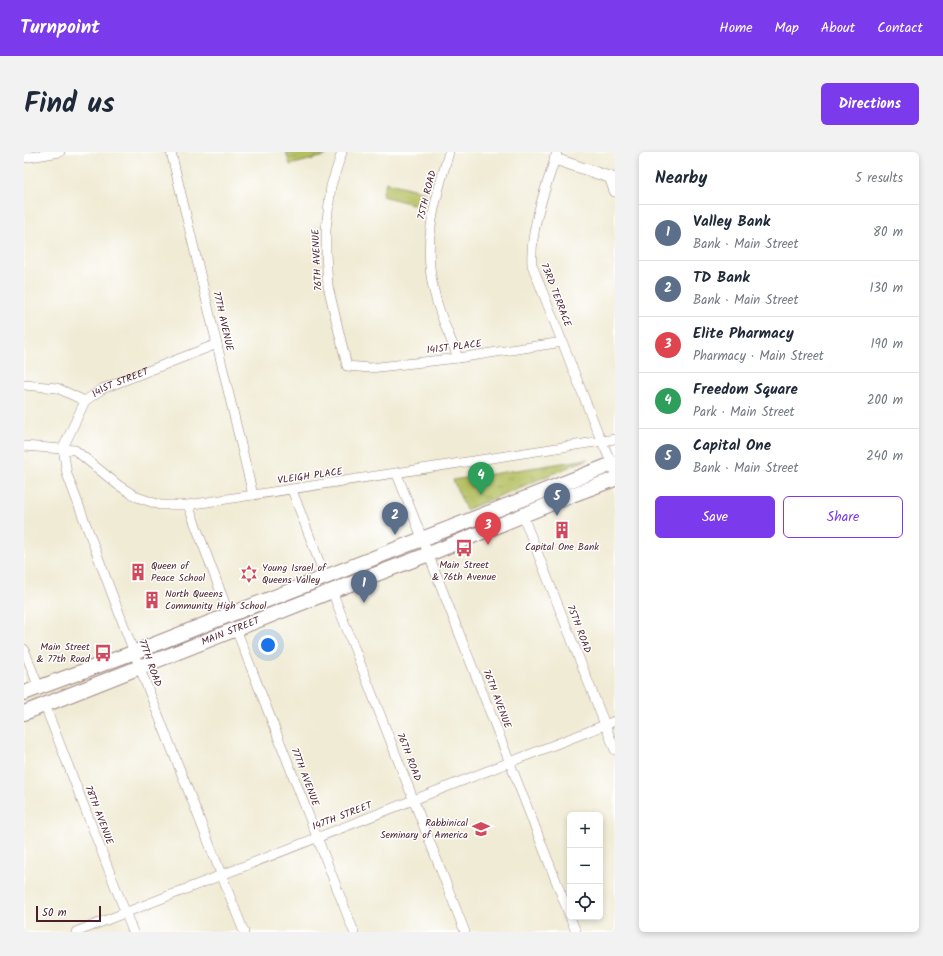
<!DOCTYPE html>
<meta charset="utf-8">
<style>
:root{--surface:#fff;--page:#f2f2f3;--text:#1f2937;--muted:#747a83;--line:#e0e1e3;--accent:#7c3aed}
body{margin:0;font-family:Kalam,sans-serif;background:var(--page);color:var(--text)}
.controls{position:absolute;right:12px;bottom:12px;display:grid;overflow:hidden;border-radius:6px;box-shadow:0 2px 6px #0003}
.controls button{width:36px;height:36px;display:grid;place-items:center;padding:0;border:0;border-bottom:1px solid var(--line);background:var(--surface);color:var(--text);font:20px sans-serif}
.scale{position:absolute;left:12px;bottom:10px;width:65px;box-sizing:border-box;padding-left:4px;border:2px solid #4a1f2b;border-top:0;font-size:11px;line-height:14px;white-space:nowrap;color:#4a1f2b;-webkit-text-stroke:3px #fff;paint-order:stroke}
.you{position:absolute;left:244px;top:493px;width:14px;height:14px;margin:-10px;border:3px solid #fff;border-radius:50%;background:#1a73e8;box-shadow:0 0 0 6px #1a73e833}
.badge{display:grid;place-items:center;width:26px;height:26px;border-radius:50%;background:var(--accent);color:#fff;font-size:13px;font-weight:700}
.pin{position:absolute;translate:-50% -33px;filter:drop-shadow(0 1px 2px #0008)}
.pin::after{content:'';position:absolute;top:21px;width:14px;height:12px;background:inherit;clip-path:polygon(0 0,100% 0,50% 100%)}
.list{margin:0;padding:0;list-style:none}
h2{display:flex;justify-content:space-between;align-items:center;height:52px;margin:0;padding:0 16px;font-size:17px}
h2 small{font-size:13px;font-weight:400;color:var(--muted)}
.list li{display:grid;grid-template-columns:26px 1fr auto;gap:12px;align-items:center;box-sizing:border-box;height:56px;padding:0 16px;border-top:1px solid var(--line)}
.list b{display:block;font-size:15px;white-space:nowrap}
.list p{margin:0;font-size:13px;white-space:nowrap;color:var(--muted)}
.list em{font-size:13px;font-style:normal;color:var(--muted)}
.actions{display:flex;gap:8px;padding:12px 16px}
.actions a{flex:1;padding:9px 0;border:1px solid var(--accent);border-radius:6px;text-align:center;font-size:14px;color:var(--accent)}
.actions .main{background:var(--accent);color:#fff}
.icon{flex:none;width:22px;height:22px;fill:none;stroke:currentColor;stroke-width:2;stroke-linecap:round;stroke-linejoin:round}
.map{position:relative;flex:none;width:591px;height:780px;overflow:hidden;border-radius:6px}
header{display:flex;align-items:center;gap:24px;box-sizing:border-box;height:56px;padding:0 20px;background:var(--accent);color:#fff}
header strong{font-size:19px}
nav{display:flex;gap:22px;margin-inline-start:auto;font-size:14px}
.intro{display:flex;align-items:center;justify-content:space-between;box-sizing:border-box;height:96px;padding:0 24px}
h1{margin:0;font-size:28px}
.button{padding:10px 18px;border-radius:6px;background:var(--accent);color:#fff;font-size:14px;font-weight:700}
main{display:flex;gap:24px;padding:0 24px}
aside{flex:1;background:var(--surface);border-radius:6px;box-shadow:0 2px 6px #0003}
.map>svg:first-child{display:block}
</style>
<header>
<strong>Turnpoint</strong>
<nav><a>Home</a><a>Map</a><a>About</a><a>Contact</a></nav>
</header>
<div class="intro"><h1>Find us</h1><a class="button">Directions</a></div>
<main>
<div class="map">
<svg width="591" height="780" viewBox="0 0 591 780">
<defs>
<pattern id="park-tufts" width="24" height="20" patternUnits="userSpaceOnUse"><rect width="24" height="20" fill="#b4bf61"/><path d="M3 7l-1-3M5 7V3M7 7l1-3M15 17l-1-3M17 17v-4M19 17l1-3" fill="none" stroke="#949b50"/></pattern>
</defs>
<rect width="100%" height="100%" fill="#fff"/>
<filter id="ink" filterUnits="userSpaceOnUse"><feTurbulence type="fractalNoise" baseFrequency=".025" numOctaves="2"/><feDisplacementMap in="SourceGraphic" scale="8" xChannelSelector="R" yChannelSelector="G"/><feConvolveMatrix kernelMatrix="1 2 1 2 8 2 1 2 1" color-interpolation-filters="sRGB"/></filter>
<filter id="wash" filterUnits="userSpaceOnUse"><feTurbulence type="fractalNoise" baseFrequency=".012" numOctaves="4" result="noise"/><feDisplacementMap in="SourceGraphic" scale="16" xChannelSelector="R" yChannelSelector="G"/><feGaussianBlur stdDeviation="0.9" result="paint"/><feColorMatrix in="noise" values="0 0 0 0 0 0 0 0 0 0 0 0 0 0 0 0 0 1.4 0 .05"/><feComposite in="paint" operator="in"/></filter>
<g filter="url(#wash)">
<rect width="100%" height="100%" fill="#f0ebd4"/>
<path fill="#b4bf61" stroke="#7f6f46" d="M362,30L400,40L396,54L358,44Z"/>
<path fill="url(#park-tufts)" stroke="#7f6f46" d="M262,0H303L301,4L266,13Z
M564,307L442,358L429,328Z"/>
</g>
<g filter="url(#ink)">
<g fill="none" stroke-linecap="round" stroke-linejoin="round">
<g stroke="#9d8580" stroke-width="10">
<g id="minor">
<path d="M147,0L229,343"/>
<path d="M318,0L307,34L302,77V102L304,134L323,214L346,216L434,206L539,190"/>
<path d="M425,0C411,49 397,92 411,143C416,165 427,186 434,206"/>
<path d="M533,0C522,37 506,73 508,113L574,281L591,319"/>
<path d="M0,6L36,0"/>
<path d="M0,233L33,236L61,249"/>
<path d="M61,249L39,296L43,322L115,514L220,780"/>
<path id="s1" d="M61,249L78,237L193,192"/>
<path d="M0,294L51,298L94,333L113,345L136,353H164L591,287"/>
<path d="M373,322L552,780"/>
<path d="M268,338L301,425"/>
<path d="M164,353L205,462"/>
<path d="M499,364L591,598"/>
<path d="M308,439L441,780"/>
<path d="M212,477L330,780"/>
<path d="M0,497L15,536"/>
<path d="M21,554L109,780"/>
<path d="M52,780L591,569"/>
</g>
</g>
<g stroke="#9d8580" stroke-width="12">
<path id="tertiary" d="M531,7L591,27
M586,25L591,39"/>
</g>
<g stroke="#9d8580" stroke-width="16">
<g id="primary">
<path d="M0,541L111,500L591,311"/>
<path id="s2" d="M0,561L308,439L405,402L548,343L591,327"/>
</g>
</g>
<use href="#minor" stroke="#fff" stroke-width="9"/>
<use href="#tertiary" stroke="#fff" stroke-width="11"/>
<use href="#primary" stroke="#fff" stroke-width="14"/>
</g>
</g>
<defs>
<g id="building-bare" transform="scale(1.38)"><path d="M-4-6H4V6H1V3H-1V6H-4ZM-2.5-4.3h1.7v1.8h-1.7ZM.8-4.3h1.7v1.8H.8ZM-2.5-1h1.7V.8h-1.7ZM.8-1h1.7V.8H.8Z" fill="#d1495b" stroke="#fff" stroke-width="2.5" paint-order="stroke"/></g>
<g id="bus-bare" transform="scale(1.38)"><path d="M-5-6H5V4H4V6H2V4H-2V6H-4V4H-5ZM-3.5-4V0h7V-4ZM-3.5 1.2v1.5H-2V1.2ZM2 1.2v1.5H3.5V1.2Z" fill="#d1495b" stroke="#fff" stroke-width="2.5" paint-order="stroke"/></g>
<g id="synagogue-bare" transform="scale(1.38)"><path d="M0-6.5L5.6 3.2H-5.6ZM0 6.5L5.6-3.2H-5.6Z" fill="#d1495b" stroke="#fff" stroke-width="2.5" paint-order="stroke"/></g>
<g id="university-bare" transform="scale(1.38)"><path d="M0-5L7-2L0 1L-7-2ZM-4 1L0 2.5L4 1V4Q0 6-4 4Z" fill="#d1495b" stroke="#fff" stroke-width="2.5" paint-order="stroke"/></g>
</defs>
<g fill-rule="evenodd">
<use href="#building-bare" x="538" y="378"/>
<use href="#bus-bare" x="440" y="396"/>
<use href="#building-bare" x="114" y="420"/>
<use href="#synagogue-bare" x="225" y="422"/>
<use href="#building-bare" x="128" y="448"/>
<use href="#bus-bare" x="79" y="501"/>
<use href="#university-bare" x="457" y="677"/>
</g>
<g text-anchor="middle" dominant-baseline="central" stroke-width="3" stroke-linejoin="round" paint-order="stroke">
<g font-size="10" fill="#4a1f2b" stroke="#fff">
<text transform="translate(403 43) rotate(-76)">75TH ROAD</text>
<text transform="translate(293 108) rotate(-93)">76TH AVENUE</text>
<text transform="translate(532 143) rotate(69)">73RD TERRACE</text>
<text transform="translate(199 169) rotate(77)">77TH AVENUE</text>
<text transform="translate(430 195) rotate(-7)">141ST PLACE</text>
<text stroke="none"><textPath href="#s1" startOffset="40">141ST STREET</textPath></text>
<text transform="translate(286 324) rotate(-8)">VLEIGH PLACE</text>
<text transform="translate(555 477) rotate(69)">75TH ROAD</text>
<text stroke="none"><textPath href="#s2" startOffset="222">MAIN STREET</textPath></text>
<text transform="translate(126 511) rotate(70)">77TH ROAD</text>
<text transform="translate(473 547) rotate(69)">76TH AVENUE</text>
<text transform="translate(385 605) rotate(69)">76TH ROAD</text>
<text transform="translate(281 625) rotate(69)">77TH AVENUE</text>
<text transform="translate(75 663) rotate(69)">78TH AVENUE</text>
<text transform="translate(318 664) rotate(-21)">147TH STREET</text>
</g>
<g font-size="10" fill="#4a1f2b" stroke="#fff" text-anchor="start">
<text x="538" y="395" text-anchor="middle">Capital One Bank</text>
<text x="440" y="413" text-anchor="middle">Main Street<tspan x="440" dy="12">&amp; 76th Avenue</tspan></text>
<text x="127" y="414">Queen of<tspan x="127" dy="12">Peace School</tspan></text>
<text x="238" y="416">Young Israel of<tspan x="238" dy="12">Queens Valley</tspan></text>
<text x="141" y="442">North Queens<tspan x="141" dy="12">Community High School</tspan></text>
<text x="66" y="495" text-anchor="end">Main Street<tspan x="66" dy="12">&amp; 77th Road</tspan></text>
<text x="444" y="671" text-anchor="end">Rabbinical<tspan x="444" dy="12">Seminary of America</tspan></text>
</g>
</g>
</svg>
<div class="controls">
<button>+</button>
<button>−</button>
<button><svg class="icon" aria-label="locate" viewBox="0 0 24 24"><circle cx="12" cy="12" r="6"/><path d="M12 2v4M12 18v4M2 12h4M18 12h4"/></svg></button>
</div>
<div class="scale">50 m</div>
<div class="you"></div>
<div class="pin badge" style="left:340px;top:451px;background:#5c6f8a">1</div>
<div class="pin badge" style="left:371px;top:383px;background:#5c6f8a">2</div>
<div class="pin badge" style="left:464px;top:393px;background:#e0444e">3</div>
<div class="pin badge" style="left:457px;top:343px;background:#2e9e5b">4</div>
<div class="pin badge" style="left:533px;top:364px;background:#5c6f8a">5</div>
</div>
<aside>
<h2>Nearby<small>5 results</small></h2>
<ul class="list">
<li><span class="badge" style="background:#5c6f8a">1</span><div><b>Valley Bank</b><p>Bank · Main Street</p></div><em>80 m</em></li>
<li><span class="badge" style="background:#5c6f8a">2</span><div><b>TD Bank</b><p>Bank · Main Street</p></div><em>130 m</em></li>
<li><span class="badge" style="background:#e0444e">3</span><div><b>Elite Pharmacy</b><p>Pharmacy · Main Street</p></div><em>190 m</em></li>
<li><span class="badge" style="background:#2e9e5b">4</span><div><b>Freedom Square</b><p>Park · Main Street</p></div><em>200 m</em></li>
<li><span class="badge" style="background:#5c6f8a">5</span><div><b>Capital One</b><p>Bank · Main Street</p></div><em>240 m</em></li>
</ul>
<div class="actions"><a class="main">Save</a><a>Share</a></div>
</aside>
</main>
